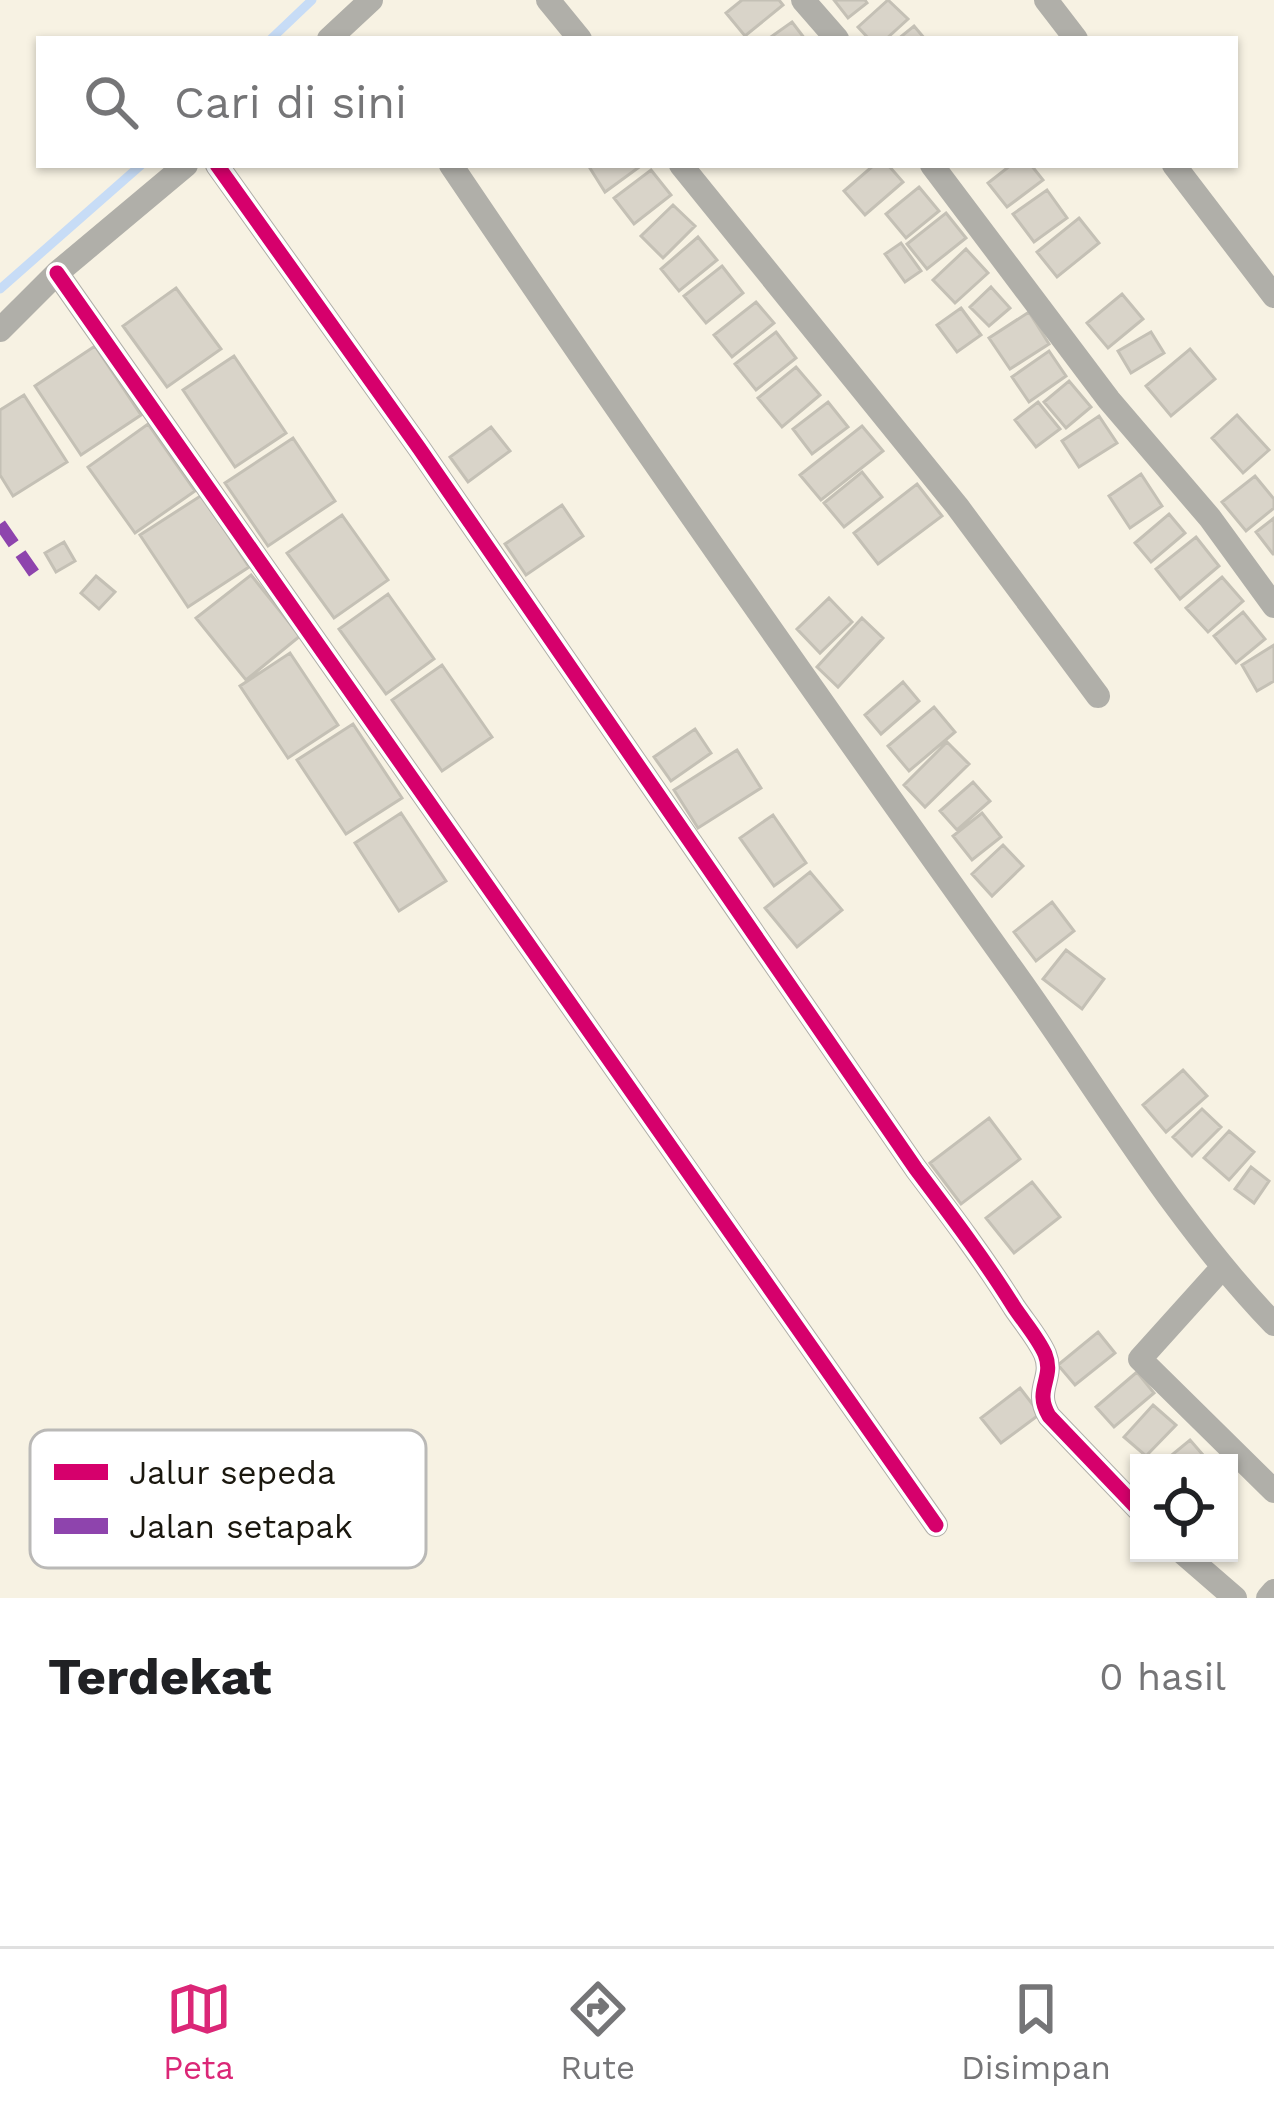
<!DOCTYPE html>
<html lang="id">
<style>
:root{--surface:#fff;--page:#f6f6f6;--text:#202124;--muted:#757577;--line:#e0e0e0;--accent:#db2777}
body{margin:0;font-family:"Work Sans",sans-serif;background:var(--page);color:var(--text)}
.controls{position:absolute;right:36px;bottom:36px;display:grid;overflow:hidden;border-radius:0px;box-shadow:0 3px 9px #0004}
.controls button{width:108px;height:108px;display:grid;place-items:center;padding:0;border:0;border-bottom:3px solid var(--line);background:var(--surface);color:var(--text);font:60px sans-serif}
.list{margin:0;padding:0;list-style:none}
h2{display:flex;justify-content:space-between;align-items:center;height:156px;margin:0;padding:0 48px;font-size:51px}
h2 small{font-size:39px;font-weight:400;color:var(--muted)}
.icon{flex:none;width:66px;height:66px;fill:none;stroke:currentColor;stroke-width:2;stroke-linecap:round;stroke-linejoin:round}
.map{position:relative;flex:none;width:1274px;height:1598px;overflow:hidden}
.search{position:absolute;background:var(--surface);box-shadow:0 3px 9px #0004;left:36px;right:36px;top:36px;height:132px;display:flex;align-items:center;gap:30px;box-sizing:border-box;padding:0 42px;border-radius:0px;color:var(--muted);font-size:45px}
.sheet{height:348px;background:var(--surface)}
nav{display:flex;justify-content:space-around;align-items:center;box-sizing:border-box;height:168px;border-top:3px solid var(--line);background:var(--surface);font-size:33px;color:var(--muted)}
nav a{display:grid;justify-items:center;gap:6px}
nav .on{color:var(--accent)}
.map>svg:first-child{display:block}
</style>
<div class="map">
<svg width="1274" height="1598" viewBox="0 0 1274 1598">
<rect width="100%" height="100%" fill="#f7f2e3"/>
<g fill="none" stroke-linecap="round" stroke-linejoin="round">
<path stroke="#c7dcf6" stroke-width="9" d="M271,39L312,0
M0,289L141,165"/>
</g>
<path fill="#d9d4c9" stroke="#c4c0b5" stroke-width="3" d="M742,0H779L783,5L745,36L726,13Z
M834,0H865L867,3L848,18Z
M888,0L908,19L886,39H869L858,27Z
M792,22L805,39H768Z
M914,26L925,39H898Z
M588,165H642L605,192Z
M874,165H888L903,182L865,215L844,191Z
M1011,165H1031L1043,180L1007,207L988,183Z
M651,170L671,195L634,224L614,198Z
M919,187L939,211L906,238L886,214Z
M1047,190L1067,218L1034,242L1013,214Z
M673,205L695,226L663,258L641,236Z
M946,213L966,238L927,269L907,244Z
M1079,218L1099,243L1057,277L1037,252Z
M698,237L717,260L679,291L661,269Z
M901,243L921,271L905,282L885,254Z
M966,249L988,273L955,303L933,280Z
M722,266L743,293L706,323L684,296Z
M991,287L1010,308L989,326L970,307Z
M176,288L221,349L167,387L123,326Z
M1122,294L1143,319L1108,348L1087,323Z
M756,302L774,323L732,357L714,335Z
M961,308L981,335L957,352L937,325Z
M1029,312L1049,344L1010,369L989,338Z
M776,332L796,358L756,390L735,364Z
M1151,332L1164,353L1131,373L1118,351Z
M95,346L141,415L81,455L35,386Z
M1190,349L1215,379L1171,416L1146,386Z
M1049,351L1066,376L1029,402L1012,377Z
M234,356L286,433L235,467L183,390Z
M796,367L820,395L782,427L758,398Z
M1069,381L1091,407L1066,428L1044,402Z
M24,395L67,462L13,496L0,475V410Z
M828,402L848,427L812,454L793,429Z
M1038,402L1060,429L1036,447L1015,420Z
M1237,415L1269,450L1243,473L1212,438Z
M1099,416L1117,443L1079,467L1062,441Z
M148,424L195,491L135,533L88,467Z
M862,426L883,451L821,500L800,475Z
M491,427L510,451L468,482L450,457Z
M293,438L335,501L268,546L225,483Z
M862,472L882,497L844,527L824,503Z
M1141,474L1162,506L1130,528L1109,496Z
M1255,476L1274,499V508L1246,531L1222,502Z
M917,484L942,516L878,564L854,533Z
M202,495L249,567L188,607L140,535Z
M562,505L583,536L526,575L505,544Z
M1169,514L1185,533L1151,562L1135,543Z
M342,515L388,580L334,618L287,553Z
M1274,518V554H1273L1256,532Z
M1196,537L1219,566L1180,599L1156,569Z
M64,542L75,561L56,572L45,553Z
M251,575L300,636L246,680L196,618Z
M96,576L115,592L99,609L81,593Z
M1222,577L1243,601L1208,632L1186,608Z
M388,594L434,659L386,694L339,629Z
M829,598L852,622L820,653L797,629Z
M1243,612L1265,639L1236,663L1214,636Z
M862,618L883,638L838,687L817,667Z
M1274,645V681L1257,691L1242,665Z
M290,653L338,725L288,758L240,686Z
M442,665L492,737L442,771L392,700Z
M903,682L919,701L881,734L865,715Z
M934,707L955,732L909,771L888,746Z
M353,724L402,798L346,834L297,760Z
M695,729L711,753L671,781L654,757Z
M947,742L969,764L925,807L904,785Z
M737,750L761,788L698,828L674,790Z
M973,782L990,801L957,830L940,811Z
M401,813L446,881L399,911L355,843Z
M982,813L1001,837L972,860L953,836Z
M773,815L806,863L774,886L740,838Z
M1003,845L1023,866L992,896L972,874Z
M810,872L842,910L797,947L765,908Z
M1052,902L1074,931L1036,961L1014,932Z
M1066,950L1104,979L1082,1009L1043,979Z
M1183,1070L1207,1096L1166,1132L1143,1105Z
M1202,1109L1221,1127L1192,1156L1173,1137Z
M989,1118L1020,1159L961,1204L930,1163Z
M1229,1131L1254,1152L1229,1180L1204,1158Z
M1251,1167L1269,1181L1254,1203L1235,1189Z
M1032,1182L1060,1217L1014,1253L986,1218Z
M1098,1332L1115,1353L1075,1385L1058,1365Z
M1137,1372L1154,1393L1114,1427L1096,1407Z
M1020,1388L1040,1414L1001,1443L981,1418Z
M1153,1405L1176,1425L1146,1456L1124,1437Z
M1190,1440L1210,1463H1162Z"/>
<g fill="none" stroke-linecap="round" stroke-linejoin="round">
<path stroke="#b0afa9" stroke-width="24" d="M548,0L580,39
M803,0L837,39
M1046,0L1076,39
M329,39L371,0
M217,165L419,448L916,1169C950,1214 984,1259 1014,1307C1024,1322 1038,1338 1045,1354C1055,1379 1033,1389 1049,1416L1139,1510
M451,165C633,435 820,701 1009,965C1096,1085 1171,1217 1274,1324
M681,165L957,506L1098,696
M932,165L1109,400L1210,518L1274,606
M1174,165L1274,296
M57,273L936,1525
M0,330L57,273L186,165
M1222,1268L1140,1359L1274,1491
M1183,1553L1235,1598
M1268,1598L1274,1591"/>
<path stroke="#8e44ad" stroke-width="12" stroke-dasharray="24 12" stroke-linecap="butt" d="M0,524L34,573"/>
<g stroke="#fff" stroke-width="22">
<path id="cycleway" d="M217,165L419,448L916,1169C950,1214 984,1259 1014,1307C1024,1322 1038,1338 1045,1354C1055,1379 1033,1389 1049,1416L1139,1510
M57,273L936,1525"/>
</g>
<use href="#cycleway" stroke="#d6006c" stroke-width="15"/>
</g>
<rect x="30" y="1430" width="396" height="138" rx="18" fill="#fff" stroke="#bab9b7" stroke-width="3"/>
<rect x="54" y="1464" width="54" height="16" fill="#d6006c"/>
<rect x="54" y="1518" width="54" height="16" fill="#8e44ad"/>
<g font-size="33" fill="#1a170e">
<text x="129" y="1484">Jalur sepeda</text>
<text x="129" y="1538">Jalan setapak</text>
</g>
</svg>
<div class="controls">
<button><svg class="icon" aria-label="locate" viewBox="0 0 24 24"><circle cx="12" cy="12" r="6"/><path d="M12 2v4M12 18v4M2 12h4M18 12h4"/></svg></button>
</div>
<div class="search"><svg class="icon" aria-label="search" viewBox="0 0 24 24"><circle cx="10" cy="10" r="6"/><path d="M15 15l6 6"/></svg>Cari di sini</div>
</div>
<section class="sheet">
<h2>Terdekat<small>0 hasil</small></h2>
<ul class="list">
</ul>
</section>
<nav>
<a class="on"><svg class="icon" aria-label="map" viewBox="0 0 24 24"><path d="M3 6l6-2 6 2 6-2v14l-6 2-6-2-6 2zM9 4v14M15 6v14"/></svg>Peta</a>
<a><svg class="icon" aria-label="directions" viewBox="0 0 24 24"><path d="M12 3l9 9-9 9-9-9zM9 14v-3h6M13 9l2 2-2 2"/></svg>Rute</a>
<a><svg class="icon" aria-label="saved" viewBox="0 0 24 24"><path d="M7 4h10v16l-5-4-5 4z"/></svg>Disimpan</a>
</nav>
